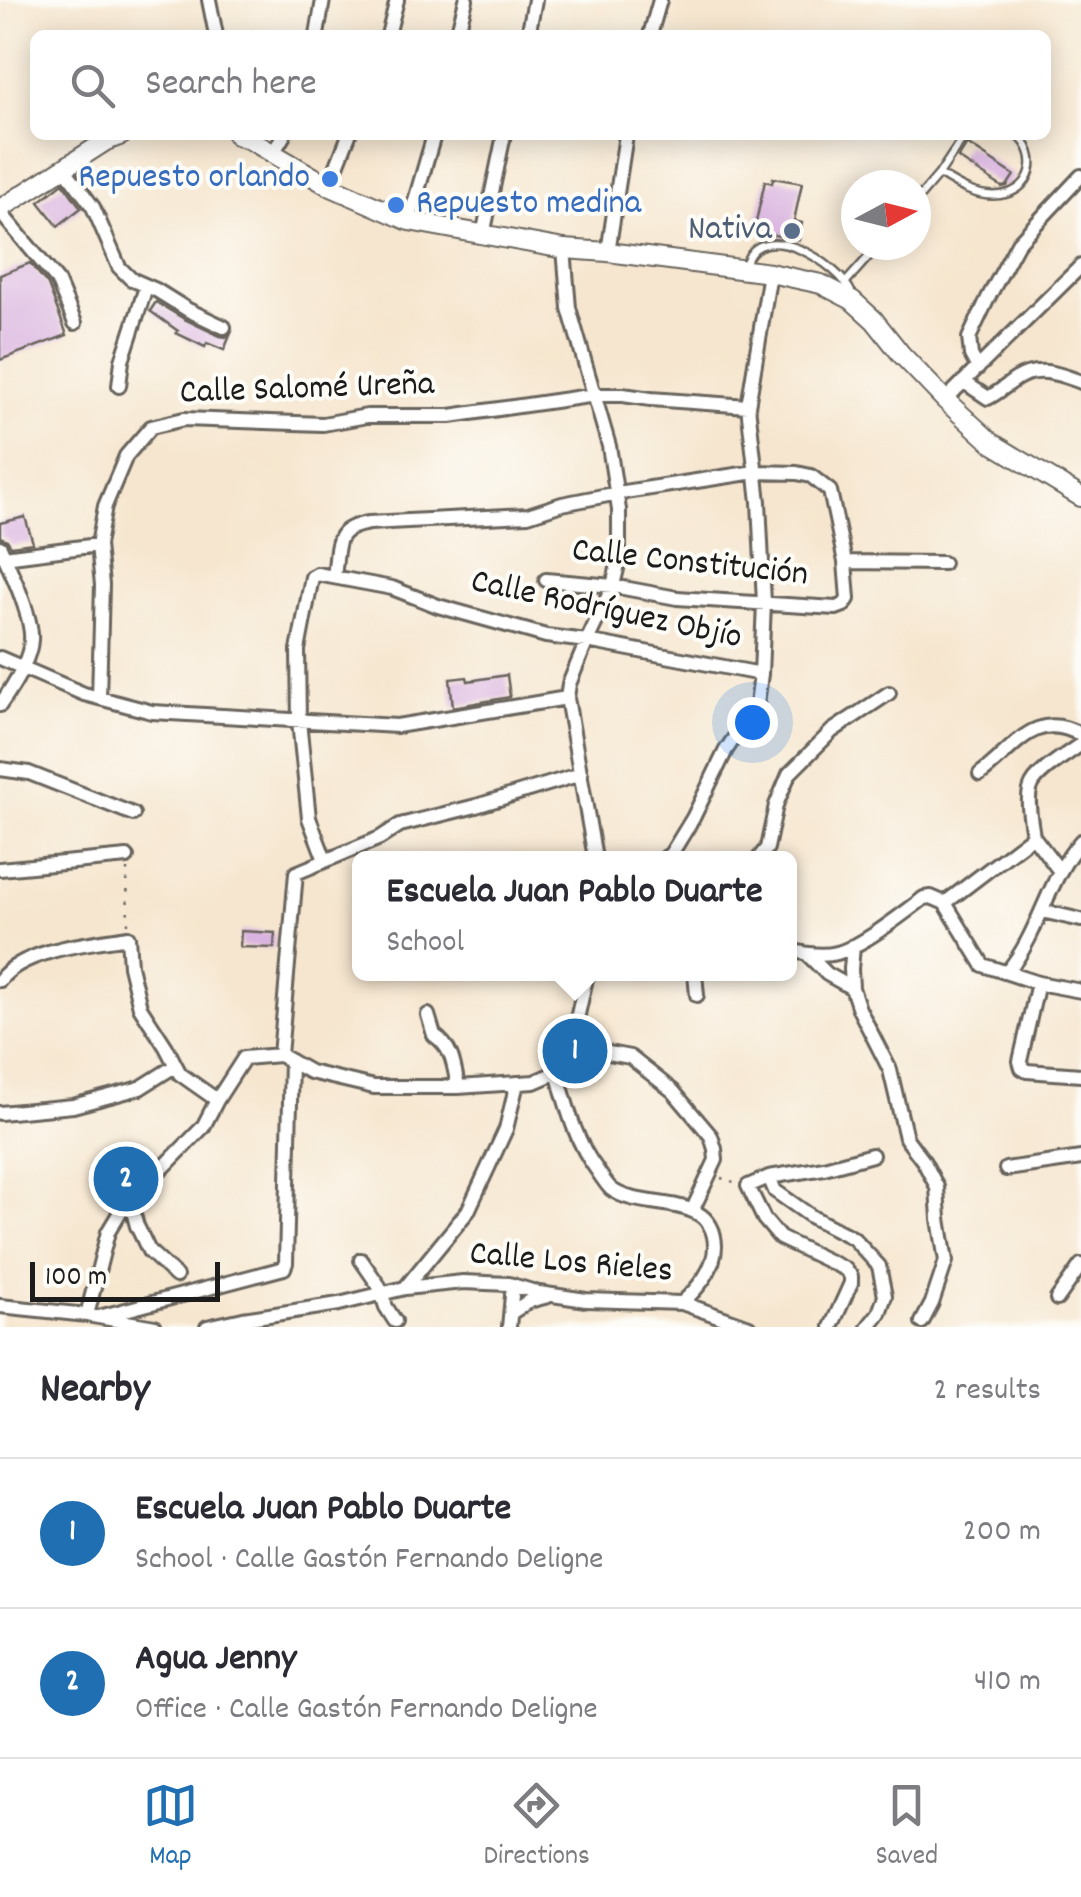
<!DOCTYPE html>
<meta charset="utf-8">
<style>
:root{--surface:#fff;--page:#f2f2f3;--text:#2b2b33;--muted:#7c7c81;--line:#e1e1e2;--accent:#1f6fb2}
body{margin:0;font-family:Dekko,sans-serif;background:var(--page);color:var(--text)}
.compass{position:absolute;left:841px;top:170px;width:90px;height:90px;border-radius:50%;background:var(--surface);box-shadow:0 5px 25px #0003;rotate:83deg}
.scale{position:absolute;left:30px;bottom:25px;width:190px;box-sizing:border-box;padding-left:10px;border:5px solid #1c1c1c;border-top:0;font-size:28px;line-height:35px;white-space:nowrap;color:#1c1c1c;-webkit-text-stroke:8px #fdfcf7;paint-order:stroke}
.you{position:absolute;left:752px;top:722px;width:35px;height:35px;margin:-25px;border:8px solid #fff;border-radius:50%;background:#1a73e8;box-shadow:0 0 0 15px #1a73e833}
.badge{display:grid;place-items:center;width:65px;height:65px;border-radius:50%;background:var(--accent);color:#fff;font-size:32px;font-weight:700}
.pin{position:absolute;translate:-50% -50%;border:5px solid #fff;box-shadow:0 2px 10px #0006}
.popup{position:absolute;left:352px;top:851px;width:445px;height:130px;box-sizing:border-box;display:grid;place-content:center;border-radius:15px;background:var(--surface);filter:drop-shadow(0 2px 8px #0005);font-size:32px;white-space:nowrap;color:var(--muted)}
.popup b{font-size:38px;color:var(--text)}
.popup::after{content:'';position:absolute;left:50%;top:100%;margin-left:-20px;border:20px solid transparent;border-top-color:var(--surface)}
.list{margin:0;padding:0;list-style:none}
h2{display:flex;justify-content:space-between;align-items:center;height:130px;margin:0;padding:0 40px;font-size:42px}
h2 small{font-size:32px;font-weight:400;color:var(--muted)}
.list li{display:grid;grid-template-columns:65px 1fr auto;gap:30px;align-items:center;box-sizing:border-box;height:150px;padding:0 40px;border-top:2px solid var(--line)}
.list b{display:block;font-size:38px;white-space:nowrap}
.list p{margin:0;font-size:32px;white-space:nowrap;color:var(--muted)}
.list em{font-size:32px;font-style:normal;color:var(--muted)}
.icon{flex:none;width:55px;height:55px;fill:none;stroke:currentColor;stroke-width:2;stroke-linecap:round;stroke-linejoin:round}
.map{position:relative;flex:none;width:1081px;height:1327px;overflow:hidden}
.search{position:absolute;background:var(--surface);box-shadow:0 5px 25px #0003;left:30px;right:30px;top:30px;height:110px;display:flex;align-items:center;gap:25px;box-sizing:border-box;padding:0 35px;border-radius:15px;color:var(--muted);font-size:38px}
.sheet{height:430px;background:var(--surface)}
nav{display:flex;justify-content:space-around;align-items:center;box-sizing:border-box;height:140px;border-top:2px solid var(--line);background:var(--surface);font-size:28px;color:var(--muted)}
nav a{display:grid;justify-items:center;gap:5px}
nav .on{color:var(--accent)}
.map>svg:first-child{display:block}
</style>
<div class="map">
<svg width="1081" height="1327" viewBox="0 0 1081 1327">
<rect width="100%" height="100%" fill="#fdfcf7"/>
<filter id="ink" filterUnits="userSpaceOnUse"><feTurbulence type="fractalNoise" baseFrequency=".01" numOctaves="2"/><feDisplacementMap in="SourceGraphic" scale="20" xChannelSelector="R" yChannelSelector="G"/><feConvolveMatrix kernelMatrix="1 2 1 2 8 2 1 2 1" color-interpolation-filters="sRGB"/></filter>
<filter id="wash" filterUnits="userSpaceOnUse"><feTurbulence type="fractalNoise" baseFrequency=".0048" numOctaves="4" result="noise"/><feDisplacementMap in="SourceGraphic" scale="40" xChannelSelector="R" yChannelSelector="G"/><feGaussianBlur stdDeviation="2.25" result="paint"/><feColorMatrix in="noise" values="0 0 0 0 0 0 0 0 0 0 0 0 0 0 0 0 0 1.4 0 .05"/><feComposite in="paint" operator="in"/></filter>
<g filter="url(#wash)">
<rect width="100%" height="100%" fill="#f6e6cf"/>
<g id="blocks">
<path fill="#dab4e0" d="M967,144L1014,175L1007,186L1002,187L958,158Z
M773,178L802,183L794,221L802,223L799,240L754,231L765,181L772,183Z
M63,183L81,208L58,226L39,202Z
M30,263L48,285L67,335L0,360V275Z
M156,302L184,319L220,336L226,337L231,333L224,350L207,343L205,347L176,333L178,331L150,311Z
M25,517L33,543L11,546L7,540L0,537V523Z
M507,675L510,697L453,707L450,679L467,677L468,681Z
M241,931L275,933L274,948L240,947Z"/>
</g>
</g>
<g filter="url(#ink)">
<use href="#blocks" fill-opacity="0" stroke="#68635b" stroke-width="2.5"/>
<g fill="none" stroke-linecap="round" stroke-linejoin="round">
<g stroke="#68635b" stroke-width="11">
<path id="service" d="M939,174C958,186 977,198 1000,195C1033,191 1042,155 1017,135
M916,201L939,174L965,135
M745,266C758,214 840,263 852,294
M846,282L879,245"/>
</g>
<g stroke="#68635b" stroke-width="18">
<path id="minor" d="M209,0L216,35
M317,35L323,0
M388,35L397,0
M457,35L466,0
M528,35L535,0
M650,35L660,0
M273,153L284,135
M64,168L93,207L119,267L131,279L156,290L188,310L224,327
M329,186L349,135
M0,212L57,280L75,323
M409,221L434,135
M483,235L504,135
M564,249L569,308L609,446L619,510V560L613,586L587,641L569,684L567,698L595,858
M608,252L626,135
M978,368L971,355L969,338L988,298L1018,243L1081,176
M964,382L988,398C998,393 1007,385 1016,379C1038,365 1059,374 1081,382
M119,386L122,361L146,287
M945,400L1081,266
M0,547C10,569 33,617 31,640C30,660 12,688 0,705
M4,557L98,545
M845,562L943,563
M334,576C339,544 332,529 369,523L528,515L562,504L618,493L755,472L797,473L811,476L830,491L845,562L848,599L844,605L836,608L677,598L613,586L546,580
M0,658L84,694L152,712L397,726L567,698
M99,698L102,585L98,545L105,506L126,456L151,427L184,419L323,424L367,416H450L596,395H623L651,399L748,406
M0,769L29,773L133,814
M980,774C1014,750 1034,708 1081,735
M1033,836C1031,822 1026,800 1031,787C1036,772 1068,754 1081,744
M1033,836L1059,870
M665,858L671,854L693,818L726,750L757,704L761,674L764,603L759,502L748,406L770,273
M759,858L767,848L776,805L789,774L832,731L889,693
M325,860L309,818L299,721L298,650L312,577L317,574L392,588L438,606L546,636L587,641L761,674
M0,869L127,857
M945,903L983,965L1038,983L1081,991
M1042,911L1081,920
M853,946L851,969L852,988L859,1009L890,1070L906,1138L924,1162L937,1187L939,1219L946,1261L932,1303L922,1322
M790,950C805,954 822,957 837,953C862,946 903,914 924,898L931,897L945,903L1033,836
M807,954L827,974L852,988
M1007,972C1040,933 1047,879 1081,841
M695,974L697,995
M0,980C23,949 92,943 128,937L130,966L140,1007L166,1047L180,1074L217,1100
M1038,983L1020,1061L1022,1068L1027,1071L1081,1075
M428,1015L434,1035C453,1048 454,1066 458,1087
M571,1046L630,1057L673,1091L711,1136L715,1149L716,1160L693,1209
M280,1055L296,873L380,838L400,825L476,806L581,774
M557,1072C567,1107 575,1141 597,1170C601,1176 606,1184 611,1189C642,1213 714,1190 715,1246C715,1269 698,1288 682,1303
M0,1113L73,1106L140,1088L175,1066
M1006,1169L1081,1158
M769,1177L775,1191L812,1217L853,1238L879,1266L885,1296L879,1313L868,1327
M129,1197L137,1226L149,1251L176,1276
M361,1260L379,1286L386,1307L395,1321
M405,1288L468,1211L506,1129L517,1083
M1057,1299L1081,1265
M0,1306L87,1315L155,1327
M511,1313L529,1301L548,1296
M87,1315L108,1232L129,1197L164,1167L203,1127L217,1100L244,1058L280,1055L310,1072L374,1087H458L534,1082L557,1072L571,1046L587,974
M99,1317L284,1268L286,1263L291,1061
M207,1327L243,1319L339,1304L405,1288L463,1282L509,1284L539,1293L586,1300L682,1303L749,1327
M509,1327L513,1285
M831,1327L851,1283V1276L845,1269L780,1238L764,1219L748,1186L769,1177L824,1168L872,1155"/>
</g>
<g stroke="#68635b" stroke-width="22">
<path id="secondary" d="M237,135L250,140L329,186L409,221L564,249L608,252L770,273L821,284L852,300L874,320L901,354L945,400L992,443L1081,497
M0,209L106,141L122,135"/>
</g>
<path stroke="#68635b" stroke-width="2.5" stroke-dasharray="2.5 8" stroke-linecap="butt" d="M127,869L128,926
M721,1178L737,1183"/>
<use href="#service" stroke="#fff" stroke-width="6"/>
<use href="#minor" stroke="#fff" stroke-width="12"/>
<use href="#secondary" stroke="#fff" stroke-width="18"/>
</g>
</g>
<g fill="#3f7fe0" stroke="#fdfcf7" stroke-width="4">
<circle cx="330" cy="179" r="10"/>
<circle cx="396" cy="205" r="10"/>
</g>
<circle fill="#5c6f8a" stroke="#fdfcf7" stroke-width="4" cx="792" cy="231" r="10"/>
<g text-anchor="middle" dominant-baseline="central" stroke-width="8" stroke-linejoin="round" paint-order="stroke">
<g font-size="35" fill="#366cbe" stroke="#fdfcf7" text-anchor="end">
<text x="310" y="179">Repuesto orlando</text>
<text x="416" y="205" text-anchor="start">Repuesto medina</text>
</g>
<g font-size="35" fill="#4e5e75" stroke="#fdfcf7" text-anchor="end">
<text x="772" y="231">Nativa</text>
</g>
<g font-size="35" fill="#1c1c1c" stroke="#fdfcf7">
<text transform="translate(307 390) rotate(-2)">Calle Salomé Ureña</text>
<text transform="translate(690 564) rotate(6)">Calle Constitución</text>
<text transform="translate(606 611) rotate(12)">Calle Rodríguez Objío</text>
<text transform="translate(571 1264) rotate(5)">Calle Los Rieles</text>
</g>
</g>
</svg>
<svg class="compass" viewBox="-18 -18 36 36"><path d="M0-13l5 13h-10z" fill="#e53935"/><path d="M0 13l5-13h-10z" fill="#7c7c81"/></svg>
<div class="scale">100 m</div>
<div class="you"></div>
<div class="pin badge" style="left:575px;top:1051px">1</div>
<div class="popup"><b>Escuela Juan Pablo Duarte</b>School</div>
<div class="pin badge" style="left:126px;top:1179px">2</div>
<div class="search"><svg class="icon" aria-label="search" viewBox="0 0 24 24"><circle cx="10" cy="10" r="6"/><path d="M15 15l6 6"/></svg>Search here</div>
</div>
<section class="sheet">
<h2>Nearby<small>2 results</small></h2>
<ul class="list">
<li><span class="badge">1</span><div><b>Escuela Juan Pablo Duarte</b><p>School · Calle Gastón Fernando Deligne</p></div><em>200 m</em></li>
<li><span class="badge">2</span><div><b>Agua Jenny</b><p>Office · Calle Gastón Fernando Deligne</p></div><em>410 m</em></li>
</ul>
</section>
<nav>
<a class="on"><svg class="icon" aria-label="map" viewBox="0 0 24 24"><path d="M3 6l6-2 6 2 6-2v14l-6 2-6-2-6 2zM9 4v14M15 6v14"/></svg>Map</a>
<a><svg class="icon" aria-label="directions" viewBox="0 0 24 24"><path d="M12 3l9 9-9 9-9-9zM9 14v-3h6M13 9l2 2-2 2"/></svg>Directions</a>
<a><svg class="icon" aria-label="saved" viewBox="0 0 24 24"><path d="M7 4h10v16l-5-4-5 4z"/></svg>Saved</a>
</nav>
